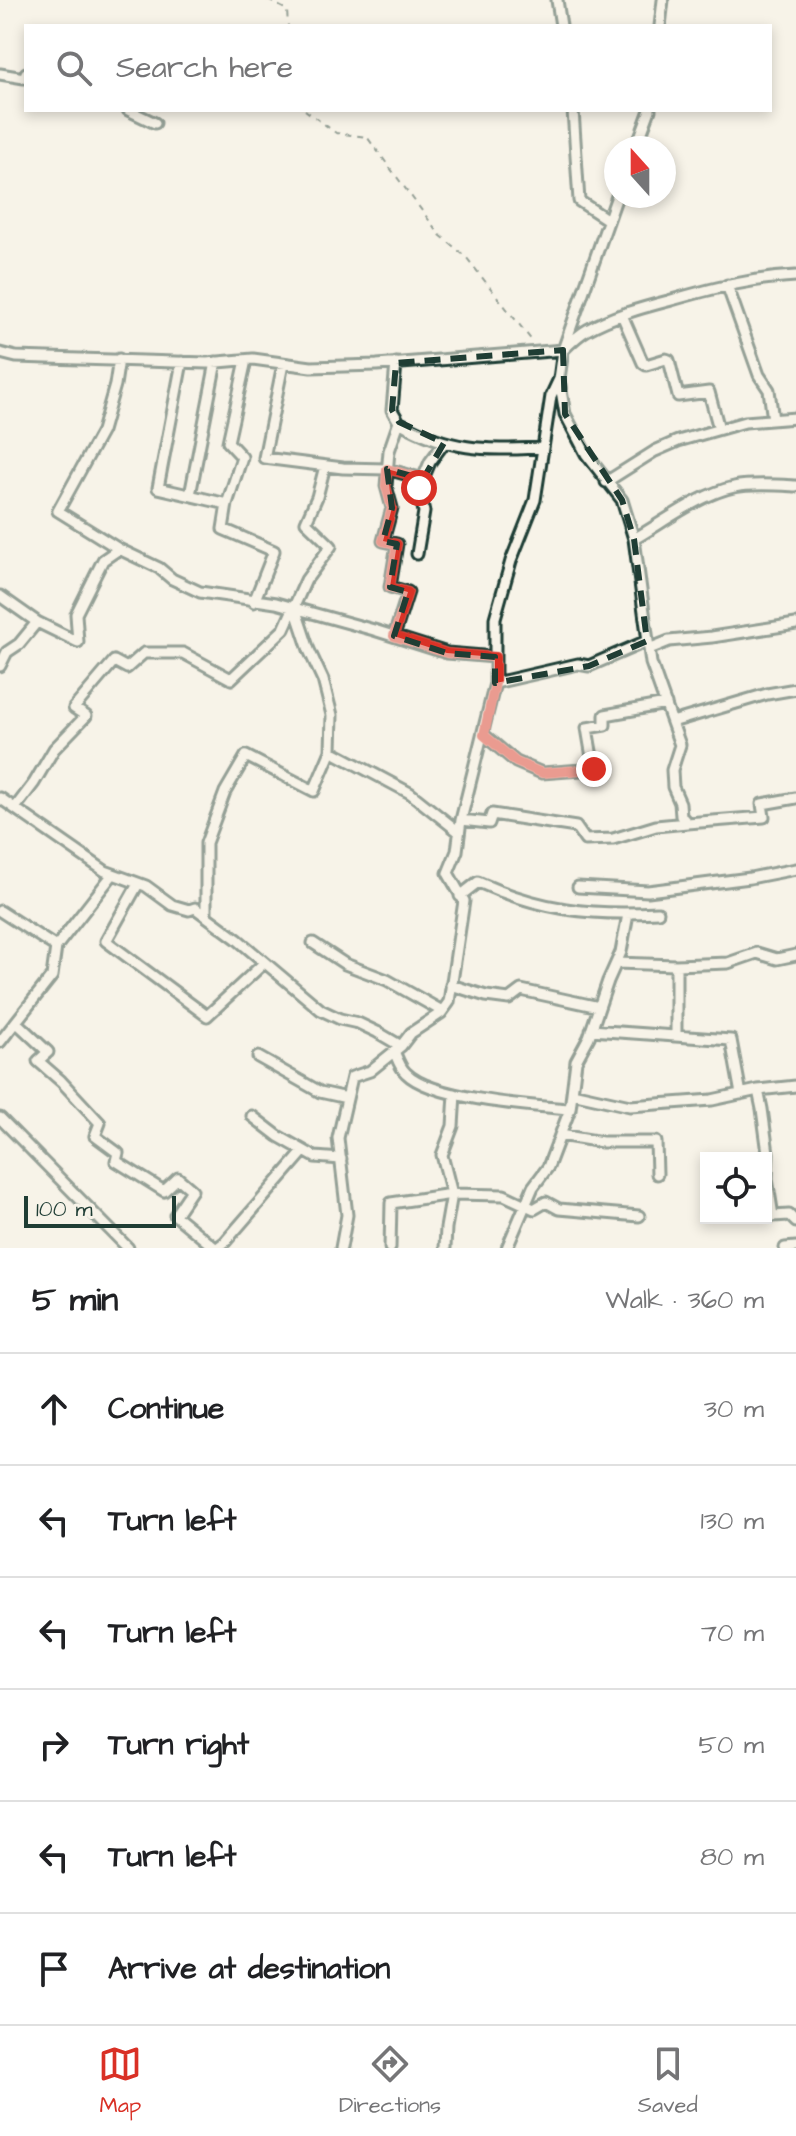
<!DOCTYPE html>
<meta charset="utf-8">
<style>
:root{--surface:#fff;--page:#f6f6f6;--text:#202124;--muted:#757577;--line:#e0e0e0;--accent:#d93025}
body{margin:0;font-family:"Architects Daughter",sans-serif;background:var(--page);color:var(--text)}
.controls{position:absolute;right:24px;bottom:24px;display:grid;overflow:hidden;border-radius:0px;box-shadow:0 4px 12px #0003}
.controls button{width:72px;height:72px;display:grid;place-items:center;padding:0;border:0;border-bottom:2px solid var(--line);background:var(--surface);color:var(--text);font:40px sans-serif}
.compass{position:absolute;left:604px;top:136px;width:72px;height:72px;border-radius:50%;background:var(--surface);box-shadow:0 4px 12px #0003;rotate:339deg}
.scale{position:absolute;left:24px;bottom:20px;width:152px;box-sizing:border-box;padding-left:8px;border:4px solid #1f3d34;border-top:0;font-size:22px;line-height:28px;white-space:nowrap;color:#1f3d34;-webkit-text-stroke:6px #f7f3e8;paint-order:stroke}
.stop{position:absolute;width:24px;height:24px;margin:-18px;border:6px solid #d93025;border-radius:50%;background:#fff}
.stop.end{background:#d93025;border-color:#fff;box-shadow:0 2px 8px #0008}
.list{margin:0;padding:0;list-style:none}
h2{display:flex;justify-content:space-between;align-items:center;height:104px;margin:0;padding:0 32px;font-size:34px}
h2 small{font-size:26px;font-weight:400;color:var(--muted)}
.list li{display:grid;grid-template-columns:52px 1fr auto;gap:24px;align-items:center;box-sizing:border-box;height:112px;padding:0 32px;border-top:2px solid var(--line)}
.list b{display:block;font-size:30px;white-space:nowrap}
.list em{font-size:26px;font-style:normal;color:var(--muted)}
.icon{flex:none;width:44px;height:44px;fill:none;stroke:currentColor;stroke-width:2;stroke-linecap:round;stroke-linejoin:round}
.map{position:relative;flex:none;width:796px;height:1248px;overflow:hidden}
.search{position:absolute;background:var(--surface);box-shadow:0 4px 12px #0003;left:24px;right:24px;top:24px;height:88px;display:flex;align-items:center;gap:20px;box-sizing:border-box;padding:0 28px;border-radius:0px;color:var(--muted);font-size:30px}
.sheet{height:776px;background:var(--surface)}
nav{display:flex;justify-content:space-around;align-items:center;box-sizing:border-box;height:112px;border-top:2px solid var(--line);background:var(--surface);font-size:22px;color:var(--muted)}
nav a{display:grid;justify-items:center;gap:4px}
nav .on{color:var(--accent)}
.map>svg:first-child{display:block}
</style>
<div class="map">
<svg width="796" height="1248" viewBox="0 0 796 1248">
<rect width="100%" height="100%" fill="#f7f3e8"/>
<filter id="ink" filterUnits="userSpaceOnUse"><feTurbulence type="fractalNoise" baseFrequency=".0125" numOctaves="2"/><feDisplacementMap in="SourceGraphic" scale="16" xChannelSelector="R" yChannelSelector="G"/><feConvolveMatrix kernelMatrix="1 2 1 2 8 2 1 2 1" color-interpolation-filters="sRGB"/></filter>
<g filter="url(#ink)">
<g fill="none" stroke-linecap="round" stroke-linejoin="round">
<g stroke="#1f3d34" stroke-width="15">
<path id="minor" d="M557,0L561,26
M660,26L663,0
M0,74L24,78L26,73
M128,110L155,123
M573,110L579,201L608,220
M636,148L650,110
M727,285L759,375L769,390L773,420
M622,315L643,363L646,365L666,359L669,360L678,396L709,392L719,429
M0,353L16,357L207,363L253,359L311,367L377,365L563,350C570,343 578,335 587,330C612,316 641,308 668,301C710,289 752,278 796,276
M119,359L115,385L102,431L58,511L119,549L159,568L172,579L200,592L276,603L374,630L447,653L495,657
M246,360L228,442L242,457L227,504L223,529L274,551L254,602
M182,362L158,488L227,504
M283,364L264,458L343,468L387,469L423,479
M559,379L565,414L586,454L622,500L634,539L651,663L680,745L672,770L673,787L680,803L681,816L687,823L764,817L762,804L796,798
M399,422C452,452 484,450 543,448
M606,482L655,451L678,441L745,422L796,418
M190,495L216,362
M634,539C664,522 700,494 734,487C751,483 778,485 796,486
M417,554L424,512L419,488L430,462L444,443
M0,596L37,622L78,642L76,614L103,560L119,549
M295,608L309,650L323,680L332,715L331,751
M394,636L408,592L390,587L397,544L383,541L392,508L386,486L389,451L399,422L392,410L396,363
M649,649L669,641L712,637L796,624
M0,666L7,652L19,644L37,622
M495,683L578,664L589,666L647,641
M672,722L767,694L796,689
M484,735L516,762L542,773L594,769L587,728L605,725V715L666,704
M0,798L105,871L146,886L172,905L189,910L195,908L237,939L321,1010L340,1019L358,1023L377,1032L401,1046
M15,808L34,783L54,749L86,716L74,708L114,661L127,668L144,653H183L231,679L284,629L306,580L331,546L306,522L317,497L325,466
M461,820L489,823L492,814L576,827L585,840L613,839L656,826L687,823
M138,884L106,941L207,1016L264,963
M578,887L648,891L750,878L796,869
M460,896L478,882C540,910 590,916 658,912
M0,911L56,947
M206,916V843L225,792L246,756L314,791L331,751L410,793L459,832
M313,943L345,964L387,980L442,1011
M616,963L676,965L728,963L757,953L777,959L796,955
M451,985L486,996L509,999L521,990L599,1007
M16,1022L48,1052L38,1061L61,1081L100,1123L95,1136L118,1153L116,1161L164,1191L178,1178L192,1190L175,1215L215,1248
M591,1030L731,1040L741,1094
M676,1036V965
M0,1042L52,976L56,947L113,874
M394,1051C397,1058 400,1068 406,1073C431,1099 532,1106 570,1109
M258,1057L320,1092L347,1098
M758,1090L762,1109L768,1153L767,1179L773,1216L789,1215L796,1222
M572,1093L630,1106L712,1100L758,1090L796,1086
M252,1116L278,1136L315,1157L341,1159
M0,1118L128,1248
M560,1135L602,1142H656L657,1174
M217,1248L225,1242L304,1151
M341,1248L347,1215L338,1138L352,1077L370,1071L401,1046L411,1033L441,1013L449,1002L464,901L448,873L457,851L461,820L495,683V618L511,561L535,500L551,396L559,379L563,350L617,196
M390,1248L391,1203L452,1194L504,1195L534,1209L546,1202L559,1209L639,1216
M445,1248L446,1228L452,1194L442,1155L453,1126L455,1094
M507,1248L533,1187L548,1167L570,1109L576,1061L589,1037L608,981L621,952L628,914
M785,1248L796,1247"/>
</g>
<path stroke="#1f3d34" stroke-width="2" stroke-dasharray="6 6" stroke-linecap="butt" d="M268,0L287,10L288,26
M305,110L336,133L367,137L440,235L466,257L533,342"/>
<use href="#minor" stroke="#f7f3e8" stroke-width="9"/>
</g>
</g>
<g fill="none" stroke-linecap="round" stroke-linejoin="round" filter="url(#ink)">
<path stroke="#d93025" stroke-width="10" d="M419,488L423,479L387,469L386,486L392,508L383,541L397,544L390,587L408,592L394,636L447,653L495,657V683L484,735L516,762L542,773L594,769"/>
</g>
<path d="M0 0H796V1248H0ZM563,350L565,414L622,500L634,539L647,641L589,666L495,683V657L447,653L394,636L408,592L390,587L397,544L383,541L392,508L387,469L423,479L444,443L399,422L392,410L396,363Z" fill="#f7f3e8" fill-opacity=".55" fill-rule="evenodd"/>
<path fill="none" stroke="#1f3d34" stroke-width="6" stroke-dasharray="16 10" stroke-linejoin="round" d="M563,350L565,414L622,500L634,539L647,641L589,666L495,683V657L447,653L394,636L408,592L390,587L397,544L383,541L392,508L387,469L423,479L444,443L399,422L392,410L396,363Z"/>
</svg>
<div class="controls">
<button><svg class="icon" aria-label="locate" viewBox="0 0 24 24"><circle cx="12" cy="12" r="6"/><path d="M12 2v4M12 18v4M2 12h4M18 12h4"/></svg></button>
</div>
<svg class="compass" viewBox="-18 -18 36 36"><path d="M0-13l5 13h-10z" fill="#e53935"/><path d="M0 13l5-13h-10z" fill="#757577"/></svg>
<div class="scale">100 m</div>
<div class="stop" style="left:419px;top:488px"></div>
<div class="stop end" style="left:594px;top:769px"></div>
<div class="search"><svg class="icon" aria-label="search" viewBox="0 0 24 24"><circle cx="10" cy="10" r="6"/><path d="M15 15l6 6"/></svg>Search here</div>
</div>
<section class="sheet">
<h2>5 min<small>Walk · 360 m</small></h2>
<ul class="list">
<li><svg class="icon" aria-label="ahead" viewBox="0 0 24 24"><path d="M12 20V5M6 11l6-6 6 6"/></svg><div><b>Continue</b></div><em>30 m</em></li>
<li><svg class="icon" aria-label="left" viewBox="0 0 24 24"><path d="M17 20v-9H6M10 6l-5 5 5 5"/></svg><div><b>Turn left</b></div><em>130 m</em></li>
<li><svg class="icon" aria-label="left" viewBox="0 0 24 24"><path d="M17 20v-9H6M10 6l-5 5 5 5"/></svg><div><b>Turn left</b></div><em>70 m</em></li>
<li><svg class="icon" aria-label="right" viewBox="0 0 24 24"><path d="M7 20v-9h11M14 6l5 5-5 5"/></svg><div><b>Turn right</b></div><em>50 m</em></li>
<li><svg class="icon" aria-label="left" viewBox="0 0 24 24"><path d="M17 20v-9H6M10 6l-5 5 5 5"/></svg><div><b>Turn left</b></div><em>80 m</em></li>
<li><svg class="icon" aria-label="arrive" viewBox="0 0 24 24"><path d="M6 21V4h12l-3 4 3 4H6"/></svg><div><b>Arrive at destination</b></div></li>
</ul>
</section>
<nav>
<a class="on"><svg class="icon" aria-label="map" viewBox="0 0 24 24"><path d="M3 6l6-2 6 2 6-2v14l-6 2-6-2-6 2zM9 4v14M15 6v14"/></svg>Map</a>
<a><svg class="icon" aria-label="directions" viewBox="0 0 24 24"><path d="M12 3l9 9-9 9-9-9zM9 14v-3h6M13 9l2 2-2 2"/></svg>Directions</a>
<a><svg class="icon" aria-label="saved" viewBox="0 0 24 24"><path d="M7 4h10v16l-5-4-5 4z"/></svg>Saved</a>
</nav>
